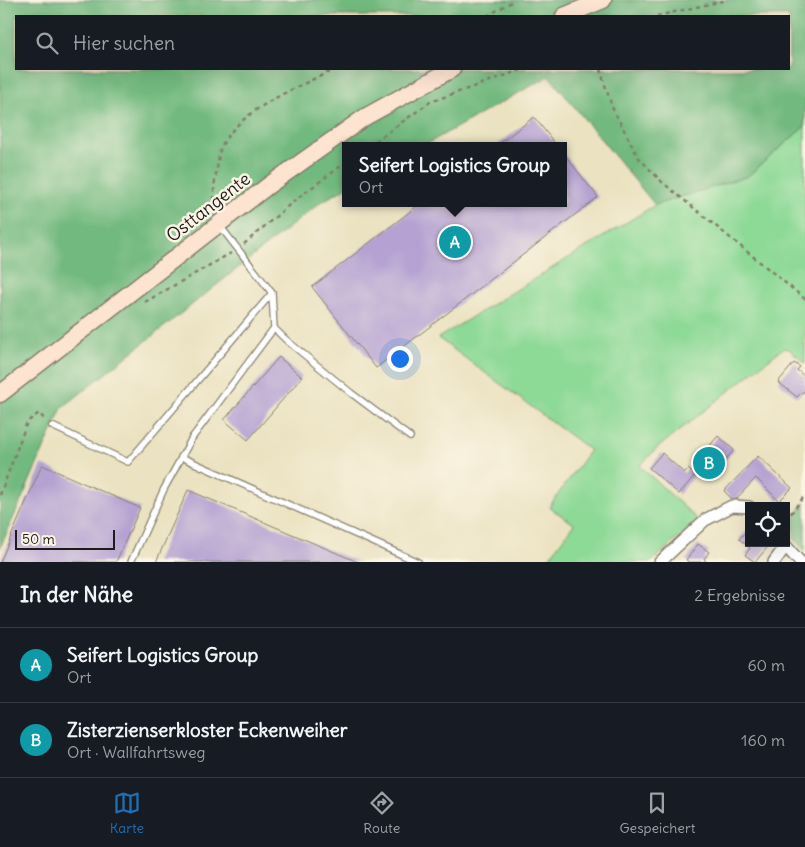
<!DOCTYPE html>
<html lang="de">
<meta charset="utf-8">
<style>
:root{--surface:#171b24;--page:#20242c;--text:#f1f3f6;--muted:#9ea1a6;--line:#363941;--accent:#1f6fb2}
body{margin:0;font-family:Delius,sans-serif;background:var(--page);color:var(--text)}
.controls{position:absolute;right:15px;bottom:15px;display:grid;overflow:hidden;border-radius:0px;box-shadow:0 5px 20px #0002}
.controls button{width:45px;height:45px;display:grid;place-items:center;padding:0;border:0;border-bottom:1px solid var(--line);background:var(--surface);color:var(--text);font:25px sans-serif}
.scale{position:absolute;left:15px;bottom:12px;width:100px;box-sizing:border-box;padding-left:5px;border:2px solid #1c1c1c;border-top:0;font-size:14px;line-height:18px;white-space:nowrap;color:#1c1c1c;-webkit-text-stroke:4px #fcf5e5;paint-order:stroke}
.you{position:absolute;left:399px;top:358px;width:18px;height:18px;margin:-12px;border:4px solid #fff;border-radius:50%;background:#1a73e8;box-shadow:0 0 0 8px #1a73e833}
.badge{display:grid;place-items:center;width:32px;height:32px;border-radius:50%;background:var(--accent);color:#fff;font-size:16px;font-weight:700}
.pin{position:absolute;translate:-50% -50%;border:2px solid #fff;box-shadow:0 1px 5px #0006}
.popup{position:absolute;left:342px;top:142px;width:225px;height:65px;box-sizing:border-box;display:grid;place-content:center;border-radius:0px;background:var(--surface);filter:drop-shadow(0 1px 4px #0005);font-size:16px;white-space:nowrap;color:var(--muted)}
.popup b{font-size:19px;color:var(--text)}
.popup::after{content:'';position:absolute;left:50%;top:100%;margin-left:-10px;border:10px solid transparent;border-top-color:var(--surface)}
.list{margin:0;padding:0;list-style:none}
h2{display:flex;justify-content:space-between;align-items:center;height:65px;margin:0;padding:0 20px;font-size:21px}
h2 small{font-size:16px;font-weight:400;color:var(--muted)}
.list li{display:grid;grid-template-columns:32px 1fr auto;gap:15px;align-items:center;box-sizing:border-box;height:75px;padding:0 20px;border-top:1px solid var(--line)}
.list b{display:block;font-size:19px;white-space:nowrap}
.list p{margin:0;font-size:16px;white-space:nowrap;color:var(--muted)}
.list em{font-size:16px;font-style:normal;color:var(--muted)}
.icon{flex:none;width:28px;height:28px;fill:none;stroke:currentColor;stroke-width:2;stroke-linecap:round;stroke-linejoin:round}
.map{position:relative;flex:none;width:805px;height:562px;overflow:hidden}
.search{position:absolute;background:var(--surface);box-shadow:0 5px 20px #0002;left:15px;right:15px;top:15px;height:55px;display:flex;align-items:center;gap:12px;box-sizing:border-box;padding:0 18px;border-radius:0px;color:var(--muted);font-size:19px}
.sheet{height:215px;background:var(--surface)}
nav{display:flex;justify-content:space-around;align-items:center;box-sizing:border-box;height:70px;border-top:1px solid var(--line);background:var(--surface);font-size:14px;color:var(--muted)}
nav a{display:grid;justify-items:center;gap:2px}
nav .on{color:var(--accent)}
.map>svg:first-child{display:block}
</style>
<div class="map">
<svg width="805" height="562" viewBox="0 0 805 562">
<rect width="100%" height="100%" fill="#fcf5e5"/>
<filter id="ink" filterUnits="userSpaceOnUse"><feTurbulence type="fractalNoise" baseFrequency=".02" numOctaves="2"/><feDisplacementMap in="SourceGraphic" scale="10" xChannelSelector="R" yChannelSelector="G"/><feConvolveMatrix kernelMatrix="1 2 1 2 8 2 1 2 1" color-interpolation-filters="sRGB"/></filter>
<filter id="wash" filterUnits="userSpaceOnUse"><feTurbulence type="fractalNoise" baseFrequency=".0096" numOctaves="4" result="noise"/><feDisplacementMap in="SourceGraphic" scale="20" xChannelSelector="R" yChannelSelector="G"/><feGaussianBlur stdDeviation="1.12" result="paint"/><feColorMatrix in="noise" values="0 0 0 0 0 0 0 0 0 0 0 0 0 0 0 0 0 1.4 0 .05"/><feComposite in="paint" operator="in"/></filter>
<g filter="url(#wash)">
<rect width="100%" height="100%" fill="#ebe2c1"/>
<path fill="#8dd996" stroke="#547a59" d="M805,126V363L789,349L783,348L656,449L640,466L698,520L651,562H546L574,524L549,507L590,450L438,338L655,205L748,176Z"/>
<path fill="#72b97f" stroke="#476a4e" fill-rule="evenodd" d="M0,0H805V126L748,176L655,205L549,76L423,146H346V188L321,202L62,408L0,548ZM16,16H789V69H16Z
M805,502V551L793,538L795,516Z"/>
<g id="blocks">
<path fill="#b5a2d2" d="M534,117L557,146H496Z
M564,154L598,197L376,368L312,287L421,203H564Z
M279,357L302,377L248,440L224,420Z
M794,363L800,367L797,370L805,377V391L801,393L797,397L778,382Z
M718,436L734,450L723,463L707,449Z
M662,453L684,473L688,469L695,475L679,494L649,468Z
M758,456L792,488L779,501L756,478L734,501L724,491Z
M42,465L140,508L116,562H0Z
M188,490L358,562H156Z
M749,528V543H771L755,562L745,555L750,548L739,539Z
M698,544L709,552L704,559L706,561L705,562H689L686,560Z"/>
</g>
</g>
<g filter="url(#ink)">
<use href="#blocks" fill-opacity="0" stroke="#847f6e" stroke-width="1"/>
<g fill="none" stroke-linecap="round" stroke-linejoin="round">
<g stroke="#847f6e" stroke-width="8">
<path id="lane" d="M220,226L272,293L274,328L285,339L351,393L410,437
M52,426L128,462L272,293
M181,457L418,562
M131,562L164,489L192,438L274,328"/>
</g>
<g stroke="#847f6e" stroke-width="14">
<path id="street" d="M783,543L800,562
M660,562L705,520L732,506L749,507
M774,562L785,547"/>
</g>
<g stroke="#847f6e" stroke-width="19">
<path id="secondary" d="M564,16L603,0
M0,394L269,185L365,117L452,69"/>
</g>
<path stroke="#847f6e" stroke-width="2.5" stroke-dasharray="4 4" stroke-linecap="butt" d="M487,16L515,0
M657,16L727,0
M600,69L612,107L638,157L662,182L805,299
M369,146L430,102L524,69
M215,208C213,196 214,186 216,174C218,166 218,155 221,147C240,109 296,88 333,70L339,69
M244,244L295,200L346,162
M145,302L231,253
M0,495L27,422L39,413L46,421
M786,520L805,495"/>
<use href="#lane" stroke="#fff" stroke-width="5.5"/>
<use href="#street" stroke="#fff" stroke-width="11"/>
<use href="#secondary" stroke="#fde4d1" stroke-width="16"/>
</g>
</g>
<g text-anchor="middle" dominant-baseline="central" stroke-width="5" stroke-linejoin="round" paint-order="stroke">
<g font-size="18" fill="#1c1c1c" stroke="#fcf5e5">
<text transform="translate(208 207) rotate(-38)">Osttangente</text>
</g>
</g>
</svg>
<div class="controls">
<button><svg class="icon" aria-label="locate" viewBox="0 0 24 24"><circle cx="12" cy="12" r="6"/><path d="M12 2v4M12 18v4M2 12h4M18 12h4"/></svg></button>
</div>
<div class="scale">50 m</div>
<div class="you"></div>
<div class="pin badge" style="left:455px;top:242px;background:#0f9aa8">A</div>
<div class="popup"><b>Seifert Logistics Group</b>Ort</div>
<div class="pin badge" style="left:709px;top:463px;background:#0f9aa8">B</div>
<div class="search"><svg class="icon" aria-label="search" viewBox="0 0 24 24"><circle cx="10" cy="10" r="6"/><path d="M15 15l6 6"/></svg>Hier suchen</div>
</div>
<section class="sheet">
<h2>In der Nähe<small>2 Ergebnisse</small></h2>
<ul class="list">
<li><span class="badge" style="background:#0f9aa8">A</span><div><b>Seifert Logistics Group</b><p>Ort</p></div><em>60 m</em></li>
<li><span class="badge" style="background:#0f9aa8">B</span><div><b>Zisterzienserkloster Eckenweiher</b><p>Ort · Wallfahrtsweg</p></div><em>160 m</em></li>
</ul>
</section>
<nav>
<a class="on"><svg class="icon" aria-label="map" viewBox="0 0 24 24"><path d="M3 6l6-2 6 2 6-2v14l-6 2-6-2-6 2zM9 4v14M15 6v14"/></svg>Karte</a>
<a><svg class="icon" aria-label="directions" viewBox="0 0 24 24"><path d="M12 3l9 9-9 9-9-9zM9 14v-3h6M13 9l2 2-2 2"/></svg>Route</a>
<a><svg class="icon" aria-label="saved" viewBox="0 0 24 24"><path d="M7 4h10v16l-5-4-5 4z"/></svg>Gespeichert</a>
</nav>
